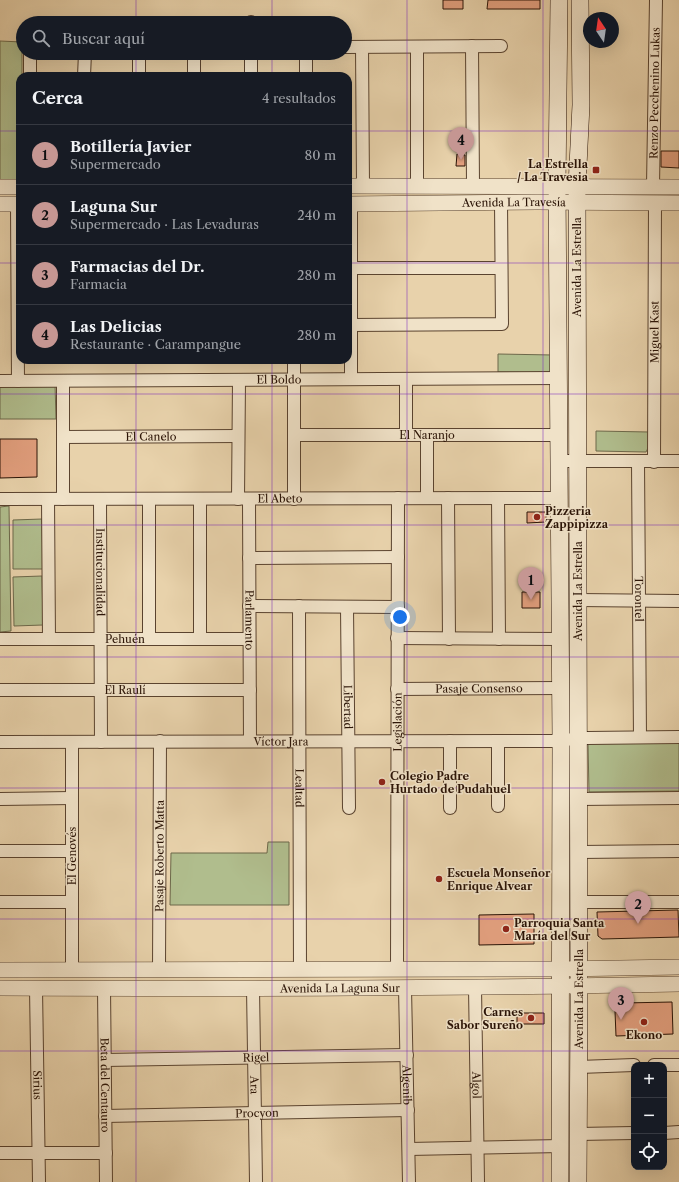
<!DOCTYPE html>
<html lang="es">
<meta charset="utf-8">
<style>
:root{--surface:#171b24;--page:#242831;--text:#f1f3f6;--muted:#9ea1a6;--line:#363941;--accent:#c59692}
body{margin:0;font-family:"Libre Caslon Text",serif;background:var(--page);color:var(--text)}
.controls{position:absolute;right:12px;bottom:12px;display:grid;overflow:hidden;border-radius:8px;box-shadow:0 4px 16px #0002}
.controls button{width:36px;height:36px;display:grid;place-items:center;padding:0;border:0;border-bottom:1px solid var(--line);background:var(--surface);color:var(--text);font:20px sans-serif}
.compass{position:absolute;left:583px;top:12px;width:36px;height:36px;border-radius:50%;background:var(--surface);box-shadow:0 4px 16px #0002;rotate:347deg}
.you{position:absolute;left:400px;top:617px;width:14px;height:14px;margin:-10px;border:3px solid #fff;border-radius:50%;background:#1a73e8;box-shadow:0 0 0 6px #1a73e833}
.badge{display:grid;place-items:center;width:26px;height:26px;border-radius:50%;background:var(--accent);color:#111;font-size:13px;font-weight:700}
.pin{position:absolute;translate:-50% -33px;filter:drop-shadow(0 1px 2px #0008)}
.pin::after{content:'';position:absolute;top:21px;width:14px;height:12px;background:inherit;clip-path:polygon(0 0,100% 0,50% 100%)}
.list{margin:0;padding:0;list-style:none}
h2{display:flex;justify-content:space-between;align-items:center;height:52px;margin:0;padding:0 16px;font-size:17px}
h2 small{font-size:13px;font-weight:400;color:var(--muted)}
.list li{display:grid;grid-template-columns:26px 1fr auto;gap:12px;align-items:center;box-sizing:border-box;height:60px;padding:0 16px;border-top:1px solid var(--line)}
.list b{display:block;font-size:15px;white-space:nowrap}
.list p{margin:0;font-size:13px;white-space:nowrap;color:var(--muted)}
.list em{font-size:13px;font-style:normal;color:var(--muted)}
.icon{flex:none;width:22px;height:22px;fill:none;stroke:currentColor;stroke-width:2;stroke-linecap:round;stroke-linejoin:round}
.map{position:relative;flex:none;width:679px;height:1182px;overflow:hidden}
.search{position:absolute;background:var(--surface);box-shadow:0 4px 16px #0002;left:16px;top:16px;width:336px;height:44px;display:flex;align-items:center;gap:10px;box-sizing:border-box;padding:0 14px;border-radius:22px;color:var(--muted);font-size:15px}
.panel{position:absolute;background:var(--surface);box-shadow:0 4px 16px #0002;left:16px;top:72px;width:336px;height:292px;border-radius:12px}
.map>svg:first-child{display:block}
</style>
<div class="map">
<svg width="679" height="1182" viewBox="0 0 679 1182">
<rect width="100%" height="100%" fill="#e8d2ab"/>
<filter id="stains"><feTurbulence type="fractalNoise" baseFrequency=".005" numOctaves="4"/><feColorMatrix values="0 0 0 0 .2 0 0 0 0 .09 0 0 0 0 .02 0 0 0 .5 -.17"/></filter>
<radialGradient id="worn" r=".72"><stop offset=".6" stop-color="#630" stop-opacity="0"/><stop offset="1" stop-color="#630" stop-opacity=".3"/></radialGradient>
<path fill="#b0bd8d" stroke="#6d684a" d="M0,41L22,42V76H20V181L0,180Z
M498,354L553,355V373L498,372Z
M55,384L56,419H0V385Z
M596,431L649,432V446L646,452L596,451Z
M9,506L11,631L0,632V507Z
M42,519L43,569H13V520Z
M42,576L43,625L14,626L13,577Z
M679,742V791L589,792L588,743Z
M268,842H289V905H170L171,853H267Z"/>
<path fill="#e3a07f" stroke="#2a1306" d="M443,0H463V9H443Z
M488,0H540V9H487Z
M661,151H679V168L661,167Z
M457,154L465,155V166H456Z
M0,439H37V477L0,478Z
M527,512H546V522L527,523Z
M522,592H540V608H522Z
M678,910L679,937L602,939L598,936L597,912Z
M534,914V944L479,945V915Z
M672,1002L673,1034L616,1036L615,1011L623,1003Z
M517,1013H544V1024H517Z"/>
<g fill="none" stroke-linecap="round" stroke-linejoin="round">
<g stroke="#5a432f" stroke-width="14">
<g id="minor">
<path d="M251,23V22"/>
<path d="M472,46L473,185"/>
<path d="M345,47L501,46"/>
<path d="M362,47L363,186"/>
<path d="M139,53V76"/>
<path d="M30,76V53"/>
<path d="M84,76L85,53"/>
<path d="M194,76V53"/>
<path d="M251,76V53"/>
<path d="M306,76V53"/>
<path d="M417,186V47"/>
<path id="s1" d="M653,186L656,0"/>
<path d="M17,204L18,381"/>
<path d="M351,268H501"/>
<path d="M351,325L502,324L501,202"/>
<path d="M294,360V499"/>
<path d="M351,379V204"/>
<path d="M406,379V435"/>
<path id="s2" d="M0,381L559,378"/>
<path d="M63,381V499"/>
<path id="s3" d="M294,435H559"/>
<path id="s4" d="M63,437L238,436"/>
<path d="M559,461H679"/>
<path id="s5" d="M638,462L640,737"/>
<path id="s6" d="M654,462L655,203"/>
<path d="M427,498V435"/>
<path d="M448,498L449,639"/>
<path d="M498,498L499,639"/>
<path id="s7" d="M0,499L559,498"/>
<path d="M48,499L49,639"/>
<path id="s8" d="M100,499L101,742"/>
<path d="M149,499V639"/>
<path d="M200,499V639"/>
<path d="M238,499L239,380"/>
<path id="s9" d="M249,499L250,741"/>
<path d="M249,558L398,557"/>
<path d="M578,600L679,601"/>
<path d="M249,606L398,607"/>
<path id="s10" d="M299,606L300,970"/>
<path id="s11" d="M347,607L349,808"/>
<path d="M397,638L560,639"/>
<path id="s12" d="M0,639H249"/>
<path id="s13" d="M397,689L561,688"/>
<path id="s14" d="M0,690H250"/>
<path d="M498,741V806"/>
<path id="s15" d="M0,742L552,741L587,738L679,737"/>
<path d="M72,742V970"/>
<path d="M0,799L72,798"/>
<path d="M579,799L679,798"/>
<path d="M450,808V741"/>
<path d="M0,851H72"/>
<path d="M579,852L679,851"/>
<path d="M0,902H72"/>
<path d="M579,902H679"/>
<path id="s16" d="M159,970L160,741"/>
<path id="s17" d="M397,970L398,498"/>
<path id="s18" d="M475,987L478,1182"/>
<path id="s19" d="M36,988L39,1182"/>
<path id="s20" d="M104,988L106,1182"/>
<path id="s21" d="M253,988L256,1182"/>
<path id="s22" d="M405,988L409,1182"/>
<path id="s23" d="M105,1060L407,1055"/>
<path d="M654,1065H679"/>
<path d="M579,1067L634,1065"/>
<path id="s24" d="M105,1116L408,1110"/>
<path d="M664,1133L679,1132"/>
<path d="M578,1134L634,1133"/>
<path d="M409,1149L561,1146"/>
<path d="M0,1153H106"/>
</g>
</g>
<g stroke="#5a432f" stroke-width="16">
<g id="tertiary">
<path d="M348,186L679,187"/>
<path d="M0,187H20"/>
<path d="M0,204H20"/>
<path id="s25" d="M348,204L537,202L679,203"/>
<path d="M0,970L561,969L679,967"/>
<path id="s26" d="M0,988C226,989 453,989 679,984"/>
</g>
</g>
<g stroke="#2a1306" stroke-width="18">
<g id="secondary">
<path d="M559,0L557,186L561,741L560,1182"/>
<path id="s27" d="M578,1182L579,1004L577,186L581,105L580,0"/>
</g>
</g>
<use href="#minor" stroke="#f0e2c8" stroke-width="12"/>
<use href="#tertiary" stroke="#f0e2c8" stroke-width="15"/>
<use href="#secondary" stroke="#f0e2c8" stroke-width="17"/>
</g>
<path fill="none" stroke="#7b2cbf" stroke-width="1" stroke-opacity="0.55" d="M136,0V23M272,0V23M407,0V1182M543,0V1182M136,53V76M272,53V76M0,131H20M348,131H679M0,263H20M348,263H679M136,360V1182M272,360V1182M0,394H679M0,525H679M0,657H679M0,788H679M0,919H679M0,1051H679"/>
<g fill="#8f2418" stroke="#f0e2c8" stroke-width="1.5">
<rect x="592" y="166" width="8" height="8" rx="2"/>
<circle cx="537" cy="517" r="4"/>
<circle cx="382" cy="782" r="4"/>
<circle cx="439" cy="879" r="4"/>
<circle cx="506" cy="929" r="4"/>
<circle cx="531" cy="1018" r="4"/>
<circle cx="644" cy="1022" r="4"/>
</g>
<g text-anchor="middle" dominant-baseline="central" stroke-width="3" stroke-linejoin="round" paint-order="stroke">
<g font-size="11" fill="#2a1306" stroke="#f0e2c8">
<text stroke="none"><textPath href="#s1" startOffset="93">Renzo Pecchenino Lukas</textPath></text>
<text stroke="none"><textPath href="#s25" startOffset="166">Avenida La Travesía</textPath></text>
<text transform="translate(577 267) rotate(-90)">Avenida La Estrella</text>
<text stroke="none"><textPath href="#s6" startOffset="130">Miguel Kast</textPath></text>
<text stroke="none"><textPath href="#s2" startOffset="279">El Boldo</textPath></text>
<text stroke="none"><textPath href="#s3" startOffset="133">El Naranjo</textPath></text>
<text stroke="none"><textPath href="#s4" startOffset="88">El Canelo</textPath></text>
<text stroke="none"><textPath href="#s7" startOffset="280">El Abeto</textPath></text>
<text stroke="none"><textPath href="#s8" startOffset="73">Institucionalidad</textPath></text>
<text transform="translate(578 591) rotate(-90)">Avenida La Estrella</text>
<text stroke="none"><textPath href="#s5" startOffset="137">Torontel</textPath></text>
<text stroke="none"><textPath href="#s9" startOffset="121">Parlamento</textPath></text>
<text stroke="none"><textPath href="#s12" startOffset="125">Pehuén</textPath></text>
<text stroke="none"><textPath href="#s13" startOffset="82">Pasaje Consenso</textPath></text>
<text stroke="none"><textPath href="#s14" startOffset="125">El Raulí</textPath></text>
<text stroke="none"><textPath href="#s11" startOffset="100">Libertad</textPath></text>
<text stroke="none"><textPath href="#s17" startOffset="248">Legislación</textPath></text>
<text stroke="none"><textPath href="#s15" startOffset="281">Víctor Jara</textPath></text>
<text stroke="none"><textPath href="#s10" startOffset="182">Lealtad</textPath></text>
<text transform="translate(72 856) rotate(-90)">El Genovés</text>
<text stroke="none"><textPath href="#s16" startOffset="114">Pasaje Roberto Matta</textPath></text>
<text stroke="none"><textPath href="#s26" startOffset="340">Avenida La Laguna Sur</textPath></text>
<text stroke="none"><textPath href="#s27" startOffset="183">Avenida La Estrella</textPath></text>
<text stroke="none"><textPath href="#s23" startOffset="151">Rigel</textPath></text>
<text stroke="none"><textPath href="#s19" startOffset="97">Sirius</textPath></text>
<text stroke="none"><textPath href="#s20" startOffset="97">Beta del Centauro</textPath></text>
<text stroke="none"><textPath href="#s21" startOffset="97">Ara</textPath></text>
<text stroke="none"><textPath href="#s22" startOffset="97">Algenib</textPath></text>
<text stroke="none"><textPath href="#s18" startOffset="98">Algol</textPath></text>
<text stroke="none"><textPath href="#s24" startOffset="152">Procyon</textPath></text>
</g>
<g font-size="11" font-weight="bold" fill="#2a1306" stroke="#f0e2c8" text-anchor="start">
<text x="588" y="164" text-anchor="end">La Estrella<tspan x="588" dy="13">/ La Travesia</tspan></text>
<text x="545" y="511">Pizzeria<tspan x="545" dy="13">Zappipizza</tspan></text>
<text x="390" y="776">Colegio Padre<tspan x="390" dy="13">Hurtado de Pudahuel</tspan></text>
<text x="447" y="873">Escuela Monseñor<tspan x="447" dy="13">Enrique Alvear</tspan></text>
<text x="514" y="923">Parroquia Santa<tspan x="514" dy="13">María del Sur</tspan></text>
<text x="523" y="1012" text-anchor="end">Carnes<tspan x="523" dy="13">Sabor Sureño</tspan></text>
<text x="644" y="1035" text-anchor="middle">Ekono</text>
</g>
</g>
<rect width="100%" height="100%" filter="url(#stains)"/>
<rect width="100%" height="100%" fill="url(#worn)"/>
</svg>
<div class="controls">
<button>+</button>
<button>−</button>
<button><svg class="icon" aria-label="locate" viewBox="0 0 24 24"><circle cx="12" cy="12" r="6"/><path d="M12 2v4M12 18v4M2 12h4M18 12h4"/></svg></button>
</div>
<svg class="compass" viewBox="-18 -18 36 36"><path d="M0-13l5 13h-10z" fill="#e53935"/><path d="M0 13l5-13h-10z" fill="#9ea1a6"/></svg>
<div class="you"></div>
<div class="pin badge" style="left:531px;top:600px">1</div>
<div class="pin badge" style="left:638px;top:924px">2</div>
<div class="pin badge" style="left:621px;top:1020px">3</div>
<div class="pin badge" style="left:461px;top:160px">4</div>
<div class="search"><svg class="icon" aria-label="search" viewBox="0 0 24 24"><circle cx="10" cy="10" r="6"/><path d="M15 15l6 6"/></svg>Buscar aquí</div>
<section class="panel">
<h2>Cerca<small>4 resultados</small></h2>
<ul class="list">
<li><span class="badge">1</span><div><b>Botillería Javier</b><p>Supermercado</p></div><em>80 m</em></li>
<li><span class="badge">2</span><div><b>Laguna Sur</b><p>Supermercado · Las Levaduras</p></div><em>240 m</em></li>
<li><span class="badge">3</span><div><b>Farmacias del Dr.</b><p>Farmacia</p></div><em>280 m</em></li>
<li><span class="badge">4</span><div><b>Las Delicias</b><p>Restaurante · Carampangue</p></div><em>280 m</em></li>
</ul>
</section>
</div>
